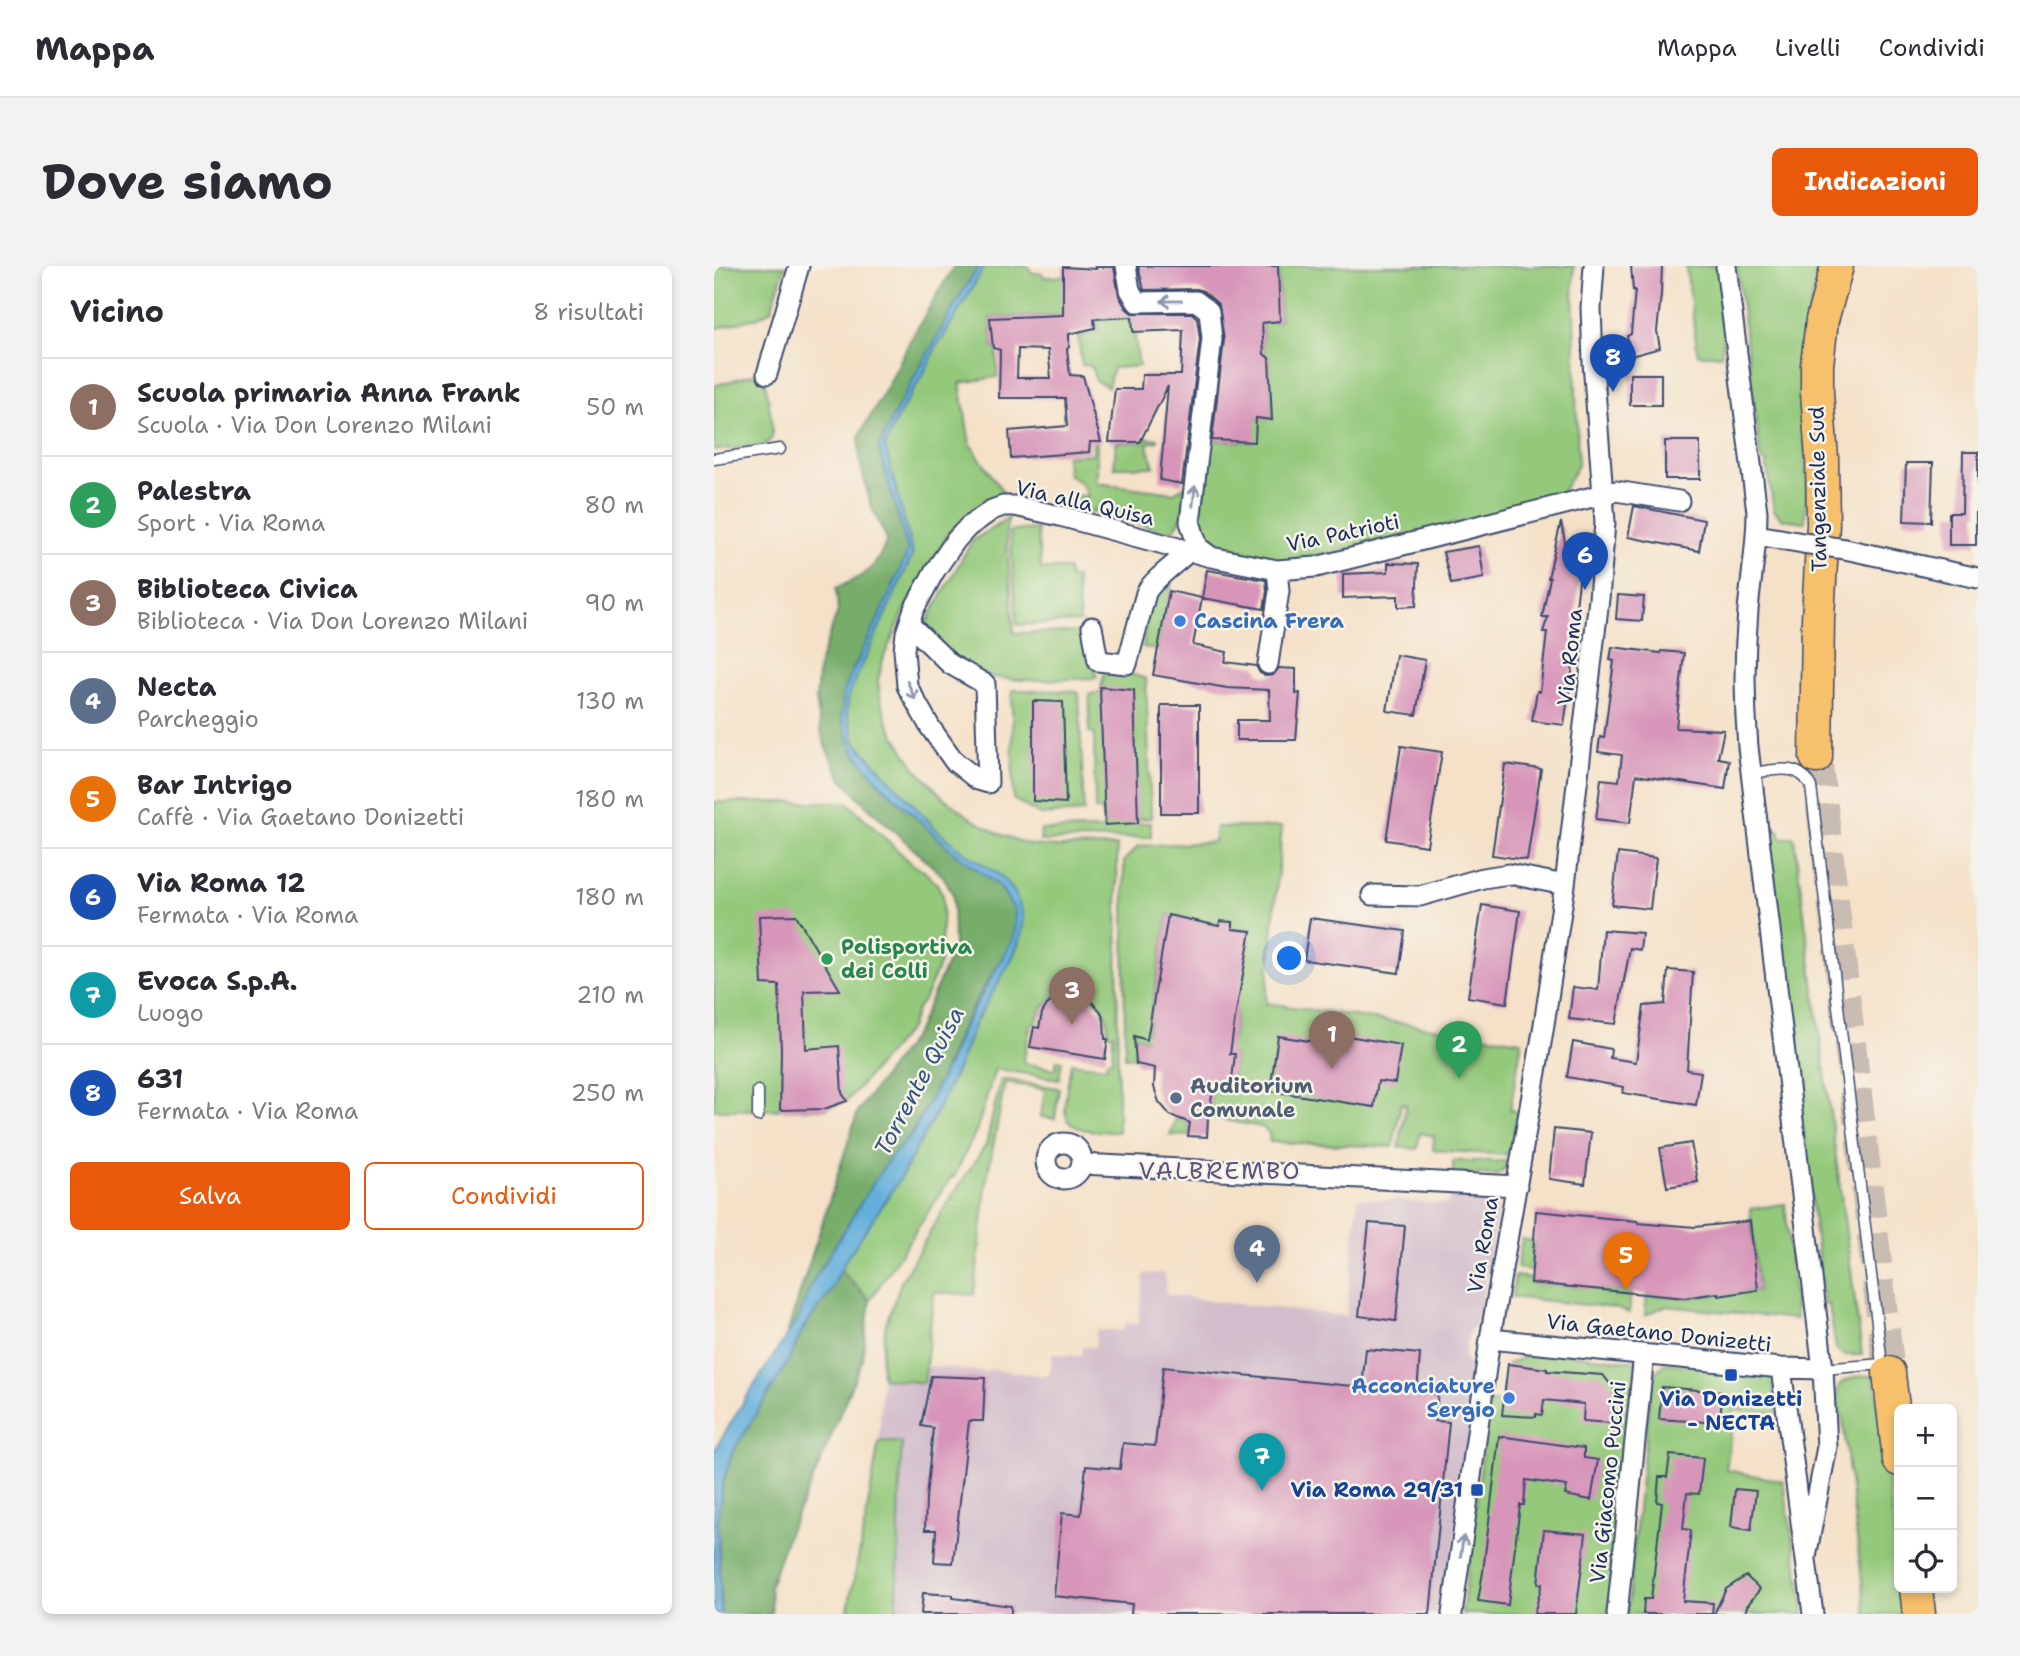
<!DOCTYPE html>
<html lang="it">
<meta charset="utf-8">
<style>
:root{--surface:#fff;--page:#f2f2f3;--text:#2b2b33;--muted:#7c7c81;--line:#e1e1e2;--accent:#ea580c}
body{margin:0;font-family:"Shantell Sans",sans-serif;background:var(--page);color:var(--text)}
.controls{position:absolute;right:21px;bottom:21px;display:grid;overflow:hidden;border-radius:10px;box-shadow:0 4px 10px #0003}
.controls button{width:63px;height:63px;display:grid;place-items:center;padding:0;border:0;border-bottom:2px solid var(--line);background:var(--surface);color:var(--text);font:35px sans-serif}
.you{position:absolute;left:576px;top:693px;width:24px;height:24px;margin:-18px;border:5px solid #fff;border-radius:50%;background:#1a73e8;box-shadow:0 0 0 10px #1a73e833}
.badge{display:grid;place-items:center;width:46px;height:46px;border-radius:50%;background:var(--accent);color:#fff;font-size:23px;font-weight:700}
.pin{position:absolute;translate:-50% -58px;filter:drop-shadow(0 2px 4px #0008)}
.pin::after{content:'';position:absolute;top:37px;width:24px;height:21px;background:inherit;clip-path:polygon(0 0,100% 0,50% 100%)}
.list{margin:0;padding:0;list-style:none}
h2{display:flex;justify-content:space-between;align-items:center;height:91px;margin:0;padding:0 28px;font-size:30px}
h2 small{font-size:23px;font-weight:400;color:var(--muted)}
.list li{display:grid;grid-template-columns:46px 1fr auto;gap:21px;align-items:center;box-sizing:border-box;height:98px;padding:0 28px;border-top:2px solid var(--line)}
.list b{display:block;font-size:26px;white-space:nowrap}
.list p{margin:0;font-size:23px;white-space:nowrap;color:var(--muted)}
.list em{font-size:23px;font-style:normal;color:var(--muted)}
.actions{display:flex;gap:14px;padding:21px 28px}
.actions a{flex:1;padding:16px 0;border:2px solid var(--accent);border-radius:10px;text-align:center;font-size:24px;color:var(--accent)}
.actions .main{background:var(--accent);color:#fff}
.icon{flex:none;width:38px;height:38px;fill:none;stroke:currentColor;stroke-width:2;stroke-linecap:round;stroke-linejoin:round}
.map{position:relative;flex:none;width:1264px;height:1348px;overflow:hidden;border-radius:10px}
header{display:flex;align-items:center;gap:42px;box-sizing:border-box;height:98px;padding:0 35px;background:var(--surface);border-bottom:2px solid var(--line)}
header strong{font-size:33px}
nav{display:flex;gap:38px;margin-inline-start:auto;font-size:24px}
.intro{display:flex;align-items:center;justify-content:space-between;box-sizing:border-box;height:168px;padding:0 42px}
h1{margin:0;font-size:49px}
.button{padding:18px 32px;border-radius:10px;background:var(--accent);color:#fff;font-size:24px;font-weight:700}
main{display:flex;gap:42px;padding:0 42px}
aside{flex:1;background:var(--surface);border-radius:10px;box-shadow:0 4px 10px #0003}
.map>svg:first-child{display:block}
</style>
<header>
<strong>Mappa</strong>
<nav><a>Mappa</a><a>Livelli</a><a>Condividi</a></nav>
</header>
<div class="intro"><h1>Dove siamo</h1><a class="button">Indicazioni</a></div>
<main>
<aside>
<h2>Vicino<small>8 risultati</small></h2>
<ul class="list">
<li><span class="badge" style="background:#8d6e63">1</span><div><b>Scuola primaria Anna Frank</b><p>Scuola · Via Don Lorenzo Milani</p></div><em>50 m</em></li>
<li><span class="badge" style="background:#2e9e5b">2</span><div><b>Palestra</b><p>Sport · Via Roma</p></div><em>80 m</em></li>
<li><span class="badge" style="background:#8d6e63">3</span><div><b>Biblioteca Civica</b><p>Biblioteca · Via Don Lorenzo Milani</p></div><em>90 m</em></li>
<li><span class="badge" style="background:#5c6f8a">4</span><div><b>Necta</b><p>Parcheggio</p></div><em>130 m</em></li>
<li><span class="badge" style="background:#e8710a">5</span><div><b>Bar Intrigo</b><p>Caffè · Via Gaetano Donizetti</p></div><em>180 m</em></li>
<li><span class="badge" style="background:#1a4fb4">6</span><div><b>Via Roma 12</b><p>Fermata · Via Roma</p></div><em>180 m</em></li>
<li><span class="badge" style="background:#0f9aa8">7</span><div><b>Evoca S.p.A.</b><p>Luogo</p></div><em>210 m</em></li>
<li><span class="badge" style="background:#1a4fb4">8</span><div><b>631</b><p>Fermata · Via Roma</p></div><em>250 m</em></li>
</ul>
<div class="actions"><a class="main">Salva</a><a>Condividi</a></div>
</aside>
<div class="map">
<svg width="1264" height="1348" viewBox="0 0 1264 1348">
<rect width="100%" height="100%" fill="#f7f3e8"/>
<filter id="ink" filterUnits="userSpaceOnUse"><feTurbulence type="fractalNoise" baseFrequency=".0143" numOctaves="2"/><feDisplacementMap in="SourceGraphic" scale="14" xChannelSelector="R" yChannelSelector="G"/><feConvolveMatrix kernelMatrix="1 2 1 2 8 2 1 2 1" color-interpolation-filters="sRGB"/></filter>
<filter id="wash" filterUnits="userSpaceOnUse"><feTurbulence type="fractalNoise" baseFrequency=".00686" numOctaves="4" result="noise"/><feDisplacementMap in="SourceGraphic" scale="28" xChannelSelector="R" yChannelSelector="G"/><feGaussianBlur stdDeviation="1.57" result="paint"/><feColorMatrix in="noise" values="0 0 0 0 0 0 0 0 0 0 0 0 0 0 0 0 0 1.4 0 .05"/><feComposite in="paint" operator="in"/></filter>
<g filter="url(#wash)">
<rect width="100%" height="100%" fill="#f4e1c8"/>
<path fill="#d1bdcb" d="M736,929L772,933L780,937L783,946L764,1054L755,1066L750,1090L763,1113L731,1348H182L184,1318V1231L188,1177L165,1175L168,1112L210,1117L212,1100L274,1106L275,1103L330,1110L336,1108L338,1088L367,1090L368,1080L381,1081L382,1064H410L411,1057L424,1058L430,1008L451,1007L452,1028L497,1035L632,1050L644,932L734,938Z"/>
<path fill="#94c97b" stroke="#587c6c" stroke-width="2" d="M0,0H71L57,44L45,51L0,63Z
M268,0H314L318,7H328L330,11L355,10L363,22L349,30V49L276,52L279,82L283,83V111L246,117L256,178L291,229L255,251L235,266L190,346L170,390L164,414L166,431L173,455L182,472L201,502L229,531L258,553L283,567L316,579L343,581L403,580L404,866C338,866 349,851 357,797L392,801L393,794H398L399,768H394C394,758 393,750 388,741C384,735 378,732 371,729C346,719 328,734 322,757H317L309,797L341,803L343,794L348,795L345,813L281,803L263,863L240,911L238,910L156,1034L126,1004L194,879L301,675L243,586L138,477L130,451L132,428L196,288L167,188L179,155Z
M564,0H860L859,17L864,199L845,231L688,272L568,296L505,290L485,265L491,174L540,176L541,152L558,153L555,92L550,88L548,57L566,55Z
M972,0H1004C1009,32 1014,57 1007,89H984Z
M1023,0H1105L1089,72L1087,108L1093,217L1091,256L1068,253L1060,244L1052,195H1047Z
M418,51L425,100L399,102L394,121L382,115L377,100L368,99L364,70L384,66L383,53Z
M49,105L58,156V172L50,180L0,184V120Z
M431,172L444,173V175L433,177L440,201H400L402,177L429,176Z
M383,173V217L460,227L471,220C469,239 472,255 455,267L381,244L377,248L353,242V233L362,229L374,231C371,219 365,215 355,209L352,190L379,188V174Z
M295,252L292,263L300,367L362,366L367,364L369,358L383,412C351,413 292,419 264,406C243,397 226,376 210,361L258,275Z
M323,263L327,303H354L355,312H362L366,356L303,359L296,265Z
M460,306L444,384L429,381L434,335Z
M392,399L432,413L437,552L423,553L424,557H437V571L326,575L327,564L390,563L388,544H381L380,467L375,466L376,428L386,426Z
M298,424L359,425L365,427L370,546L326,549L299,533Z
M0,536H133L198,598L210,605L223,618L229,629V639L226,697L211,732L204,741L196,762L133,835L110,843L0,844Z
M502,561H568L552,737L808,775L796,844L804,846L798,878L793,889L719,884L720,870L706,867L703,883L685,881L692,838L687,837L679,881L556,876L555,867L548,861L494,851L500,819L517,822L521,789L507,786L518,774L522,747V693L532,694L537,665L518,663V656L506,655L505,660L454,649L434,765L436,774L421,770V791H411L410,595L424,580L500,576Z
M1065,564L1067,572L1080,571L1148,1089H1130L1122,1083L1115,1038L1110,1039L1053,566Z
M287,813L345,822L341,853L327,851L331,823L291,817L273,912L260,1029L220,1026L210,1117L168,1112L167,1092L172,1057L188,1014L229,944L272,879Z
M462,852L476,857L474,870L456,869Z
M739,895H793C792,903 789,906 782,909L739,907Z
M1071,938L1082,1053L952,1040L931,1049L933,1028L971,1032L1044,1024L1036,943Z
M808,973L820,975L818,1004L803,1002Z
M801,1010L817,1012L818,1017L917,1026L915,1047L902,1042L798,1031Z
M825,1085L922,1096L894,1348H748L775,1136L789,1137L794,1098Z
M951,1097L1059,1107L1062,1147L1020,1144L1012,1204L1069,1215L1089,1334L1090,1348H913L936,1128L941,1107Z
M1160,1109L1185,1299V1322H1188L1191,1348H1152L1128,1148L1124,1147L1123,1125L1127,1117L1140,1111Z
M165,1175L188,1177C184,1234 186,1291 182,1348H133L151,1257Z"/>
<path fill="#77ad6b" stroke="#496e64" stroke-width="2" d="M240,0H268L235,54L167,181L196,288L132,428L130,451L138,477L178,527L287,620L302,645L304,662L301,675L271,719L249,758L222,822L192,877L61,1105L144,845L202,767L240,682L239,629L230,611L150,537L128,513L112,482L107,465L102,433L105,398L124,345L122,322C150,311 164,302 173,273L157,240L146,196L145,170L175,118L197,73Z
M126,1004L156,1034L148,1094L104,1202L75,1265L56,1320L58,1348H4C6,1305 0,1262 8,1220C17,1174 50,1137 73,1097C80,1085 84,1071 92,1059C106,1039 116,1028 126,1004Z"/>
<path fill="#63afdc" stroke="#3f6f9d" stroke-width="2" d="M265,0H271L229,72L222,80L216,96L181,156L171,181L199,288L135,428L133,446L141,476L223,564L250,586L287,610L295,619L301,627L310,651L307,671L298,693L261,757L244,801L220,851L186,913L131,995L116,1027L90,1061L74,1096L18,1187L9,1218L4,1254L7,1348H0V1185L30,1135L85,1051L98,1017L148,935L174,894L199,867L235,796L249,762L300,671L301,645L286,621L238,585L165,517L137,481L128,452L129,429L135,412L168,345L194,285L165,182L179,150L247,28Z"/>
<g id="blocks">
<path fill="#d795b9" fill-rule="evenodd" d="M424,0H564L566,55L548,57L550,88L555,92L558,154L542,152L541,176L498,174L510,74L505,39L489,25L483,23L430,24Z
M917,0H948L947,29L943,65L946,82L917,90L913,70L917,68L921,24H919Z
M349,1L382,3L381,1H400L405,30L412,42L418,47H478L483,52L486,73L468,218L446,214L454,120L426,176H395L401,123H427L428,109H467L469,64L419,66L418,51L380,53L381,62L355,68V81L353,83L356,109L369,110L387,176H376L375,186L297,192L295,165L353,160L351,132H285L286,84L279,82L276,52L349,49ZM304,83L334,84L337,112H303Z
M916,108H947V139H916Z
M951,175H986V213H951Z
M1249,186H1264V247H1262V279H1235V247H1248Z
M1192,197H1219L1217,256L1190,255Z
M920,240L990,254L985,285L914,271Z
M847,256L853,286L868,289L857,385L861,386L850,459L818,455L823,425L826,426L833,366H829L834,351H828L836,312H834Z
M765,280L770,312L737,318L729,286Z
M674,297L704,298L702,340L684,341V330L629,332V308L674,306Z
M493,304L552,314L553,325L550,343L488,332Z
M455,325L488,332L479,379L513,386L511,396L542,400L546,407L552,410L559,409L565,402L582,403V428L586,427L582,474H523V454H556L555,424L513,422L439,409Z
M904,329L930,331L928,355L902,353Z
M898,381L947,387V385L970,387L962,462L1010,464L1004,492L1015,494L1011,523L922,509L916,557L882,553L887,513L905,515L908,489L884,486L886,471L890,472L900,395L896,394Z
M682,389L711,394L702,449L673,445Z
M386,421L420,424L424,557L391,559Z
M319,435L349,436L352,537L319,535Z
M447,439H485V547H447Z
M687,480L728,486L713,580L672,574Z
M791,498L827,503L813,594L778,589Z
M904,587L942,592L936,643L898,639Z
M768,639L806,645L793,737L754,731Z
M82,649L126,724L90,725L92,783L125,780L128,827L133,835L110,843L66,844L67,784L65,719L48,718L45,650Z
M454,649L505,660L506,655L518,656V663L537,665L522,746L516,788H521L517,822L500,819L494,851L493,871L474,870L476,857L456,849L445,836L440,821L441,802L422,798L420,770L433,774Z
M596,652L691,665L685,707L590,694Z
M889,664L928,667L926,684L916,682L902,758L855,753L859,721L884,724Z
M954,704L979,706L973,804L987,806L982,839L909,827L910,821L853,811L859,776L897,783L896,792L922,796L930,740L951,738Z
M351,729H360L375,733L387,746L390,755L391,773H394L391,793L316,781L320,761L325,762L328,747L333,739L339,734Z
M628,769L687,779L681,817L664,815L660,841L556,825L564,770L626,780Z
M840,863L877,867L871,918L835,913Z
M977,877L984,916L953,921L946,882Z
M822,945L923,955L924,957L946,959V958L981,961L1036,955L1044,1024L1004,1030V1027L971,1032L817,1017Z
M655,957L691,960L682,1055L645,1050Z
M652,1083L706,1088L703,1126L724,1128L721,1155L735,1156L716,1348H417L418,1338L340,1330L348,1247L367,1249L372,1200L406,1203L409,1177L441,1180L449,1101L648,1121Z
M794,1098L833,1103V1105L889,1109L901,1124L897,1157L869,1155L870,1138L830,1134L828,1149L822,1148V1151L788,1149Z
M217,1110L271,1112L269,1155H255L239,1297L220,1296L222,1264H211L212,1232L219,1162L207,1160Z
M948,1121L1008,1126L1006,1157L945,1153Z
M785,1170L870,1182V1192L884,1194L877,1234L851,1229L853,1220L812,1214L810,1239H806L794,1339L764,1335L769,1306Z
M956,1189L989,1192L985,1228L973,1227L969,1263L977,1264L969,1335L999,1337L998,1348H929L930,1333H937L948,1237L943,1236L945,1211H953Z
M1021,1223L1042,1225L1037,1264L1017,1261Z
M830,1264L872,1268L862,1348H820L828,1318H824Z
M1032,1310L1046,1323L1033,1340L1031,1348H1000L1012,1323Z
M209,1327L239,1329V1332L297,1340V1348H207Z"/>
</g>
</g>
<g filter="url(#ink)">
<use href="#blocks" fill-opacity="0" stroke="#3c4a6e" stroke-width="2"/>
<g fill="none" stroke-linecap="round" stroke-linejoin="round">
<path stroke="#c9bdb3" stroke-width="32" stroke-dasharray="32 16" stroke-linecap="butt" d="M1102,491L1175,1107"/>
<g stroke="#3c4a6e" stroke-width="13">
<path id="service" d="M0,193L66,183
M1037,507C1060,505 1085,495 1097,521L1168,1098L1109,1103
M44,825V850"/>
</g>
<g stroke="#3c4a6e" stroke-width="23">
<path id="minor" d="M412,0L416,24L423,36L482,35L495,45L498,73L476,256L484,281L496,290
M1012,0L1043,246C1043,279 1037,312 1034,344C1030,390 1030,435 1034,481L1109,1103L1113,1181L1092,1291
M53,108L85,0
M1043,269L1089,277
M1131,283L1264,312
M195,358L236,398L271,418L274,517L264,514L240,495L216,461L193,420L190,384L192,367L200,343L220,306L242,274L254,261L278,244L289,240H301L346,250L497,291L563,304L602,301L902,225L965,235
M378,361L384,395L413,398L432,327C438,314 463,297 475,285
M554,398L565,325L563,304
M658,629L706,630L769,612L795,608L851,619
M332 895a18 18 0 1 1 36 0a18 18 0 1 1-36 0Z
M368,898L803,920
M776,1073L1067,1102L1109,1103
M1067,1102L1099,1348
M738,1348L776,1073L829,765L851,619L885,333L891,256L879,96L877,42L880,0
M903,1348L930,1088"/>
</g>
<g stroke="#3c4a6e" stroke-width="35">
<path id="trunk" d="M1102,491L1104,353L1109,258L1108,192L1103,127V99L1108,54L1123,0
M1175,1107L1185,1194
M1202,1322L1205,1348"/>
</g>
<use href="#service" stroke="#fff" stroke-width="10"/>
<use href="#minor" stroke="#fff" stroke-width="19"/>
<use href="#trunk" stroke="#f7c06c" stroke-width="32"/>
<g stroke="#3c4a6e" stroke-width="23" stroke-linecap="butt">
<path id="minor-bridge" d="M1089,277L1131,283"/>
</g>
<use href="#minor-bridge" stroke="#fff" stroke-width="19"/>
</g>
<defs><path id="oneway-shaft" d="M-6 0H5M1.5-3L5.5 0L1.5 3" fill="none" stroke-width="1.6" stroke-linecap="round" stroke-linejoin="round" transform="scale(1.75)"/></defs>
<g stroke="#8d97ae">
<use href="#oneway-shaft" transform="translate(457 35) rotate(179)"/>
<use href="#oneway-shaft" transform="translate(480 230) rotate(-83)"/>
<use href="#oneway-shaft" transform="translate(197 424) rotate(67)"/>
<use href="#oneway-shaft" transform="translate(748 1280) rotate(-82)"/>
</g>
</g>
<g fill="#3f7fe0" stroke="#f7f3e8" stroke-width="2.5">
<circle cx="466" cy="355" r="7"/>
<circle cx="795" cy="1132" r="7"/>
</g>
<circle fill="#2e9e5b" stroke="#f7f3e8" stroke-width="2.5" cx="113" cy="693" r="7"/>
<circle fill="#5c6f8a" stroke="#f7f3e8" stroke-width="2.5" cx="462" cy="832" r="7"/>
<g fill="#1a4fb4" stroke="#f7f3e8" stroke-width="2.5">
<rect x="1010" y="1102" width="14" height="14" rx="3.5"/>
<rect x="756" y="1217" width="14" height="14" rx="3.5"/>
</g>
<g text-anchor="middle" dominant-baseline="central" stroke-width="5" stroke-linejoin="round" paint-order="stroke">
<g font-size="21" fill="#1b2f5e" stroke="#f7f3e8">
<text transform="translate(1104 223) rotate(-91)">Tangenziale Sud</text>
<text transform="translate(371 237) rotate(13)">Via alla Quisa</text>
<text transform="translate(629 267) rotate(-12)">Via Patrioti</text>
<text transform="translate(856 391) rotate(-84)">Via Roma</text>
<text transform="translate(769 979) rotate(-80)">Via Roma</text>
<text transform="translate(945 1067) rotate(6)">Via Gaetano Donizetti</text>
<text transform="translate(894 1216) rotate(-84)">Via Giacomo Puccini</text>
</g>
<g font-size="21" font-weight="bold" fill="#366cbe" stroke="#f7f3e8" text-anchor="start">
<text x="480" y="355">Cascina Frera</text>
<text x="781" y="1120" text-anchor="end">Acconciature<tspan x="781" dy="24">Sergio</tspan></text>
</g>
<g font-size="21" font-weight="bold" fill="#27864d" stroke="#f7f3e8" text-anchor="start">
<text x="127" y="681">Polisportiva<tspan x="127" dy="24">dei Colli</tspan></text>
</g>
<g font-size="21" font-weight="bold" fill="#4e5e75" stroke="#f7f3e8" text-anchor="start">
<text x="476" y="820">Auditorium<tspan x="476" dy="24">Comunale</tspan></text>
</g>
<g font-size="21" font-weight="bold" fill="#164399" stroke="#f7f3e8">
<text x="1017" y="1133">Via Donizetti<tspan x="1017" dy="24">- NECTA</tspan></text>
<text x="749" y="1224" text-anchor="end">Via Roma 29/31</text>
</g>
<g font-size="23" font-style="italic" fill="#315584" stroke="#f7f3e8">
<text transform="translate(205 815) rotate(-62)">Torrente Quisa</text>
</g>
<g font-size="24" letter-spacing="2" fill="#5d537e" stroke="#f7f3e8">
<text x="506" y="905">VALBREMBO</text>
</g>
</g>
</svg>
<div class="controls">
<button>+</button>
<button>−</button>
<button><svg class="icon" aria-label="locate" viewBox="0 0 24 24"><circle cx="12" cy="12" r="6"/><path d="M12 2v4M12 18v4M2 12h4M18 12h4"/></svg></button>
</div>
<div class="you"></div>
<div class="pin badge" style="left:618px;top:803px;background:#8d6e63">1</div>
<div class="pin badge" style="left:745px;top:813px;background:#2e9e5b">2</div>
<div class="pin badge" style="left:358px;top:759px;background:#8d6e63">3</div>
<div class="pin badge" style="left:543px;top:1017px;background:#5c6f8a">4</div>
<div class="pin badge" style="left:912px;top:1024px;background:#e8710a">5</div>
<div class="pin badge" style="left:871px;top:324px;background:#1a4fb4">6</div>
<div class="pin badge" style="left:548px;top:1225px;background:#0f9aa8">7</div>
<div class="pin badge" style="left:899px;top:126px;background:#1a4fb4">8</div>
</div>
</main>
